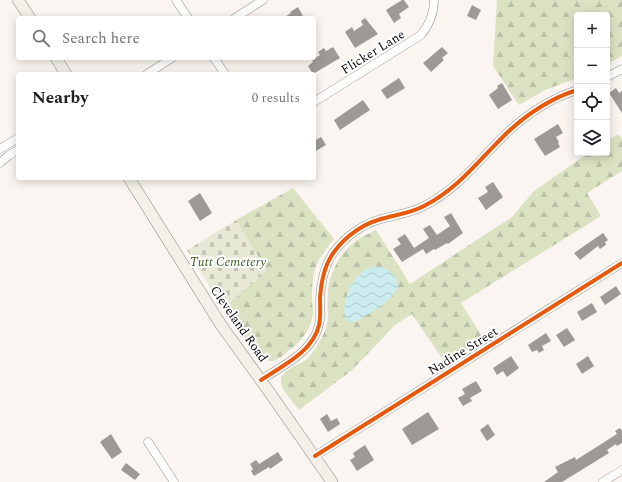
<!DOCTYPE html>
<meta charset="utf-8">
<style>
:root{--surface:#fff;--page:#f6f6f6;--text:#202124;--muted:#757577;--line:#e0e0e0}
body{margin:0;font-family:Spectral,serif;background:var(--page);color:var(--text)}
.controls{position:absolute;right:12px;top:12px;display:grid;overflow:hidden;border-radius:4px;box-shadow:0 2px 10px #0003}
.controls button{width:36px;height:36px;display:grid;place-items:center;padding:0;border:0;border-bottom:1px solid var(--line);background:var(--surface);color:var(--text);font:20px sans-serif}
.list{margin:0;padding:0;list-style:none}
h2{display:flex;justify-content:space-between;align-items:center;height:52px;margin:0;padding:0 16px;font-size:17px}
h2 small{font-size:13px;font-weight:400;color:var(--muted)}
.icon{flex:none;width:22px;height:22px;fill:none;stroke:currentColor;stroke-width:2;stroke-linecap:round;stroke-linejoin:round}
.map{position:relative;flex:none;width:622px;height:482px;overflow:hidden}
.search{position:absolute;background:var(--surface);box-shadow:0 2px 10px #0003;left:16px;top:16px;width:300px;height:44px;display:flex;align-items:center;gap:10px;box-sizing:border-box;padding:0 14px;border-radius:4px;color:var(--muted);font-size:15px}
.panel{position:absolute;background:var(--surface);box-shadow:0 2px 10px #0003;left:16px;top:72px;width:300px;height:108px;border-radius:4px}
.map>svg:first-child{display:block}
</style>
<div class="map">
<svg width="622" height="482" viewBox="0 0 622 482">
<defs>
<pattern id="forest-firs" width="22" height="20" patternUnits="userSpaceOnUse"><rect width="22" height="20" fill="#dbe2c2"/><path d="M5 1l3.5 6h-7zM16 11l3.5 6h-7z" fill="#bbc1a6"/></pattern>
<pattern id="cemetery-stones" width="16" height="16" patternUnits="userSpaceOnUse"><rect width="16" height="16" fill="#e8e8d6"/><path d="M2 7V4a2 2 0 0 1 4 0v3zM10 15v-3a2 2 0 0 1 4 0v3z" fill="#c6c6b6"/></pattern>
<pattern id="water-waves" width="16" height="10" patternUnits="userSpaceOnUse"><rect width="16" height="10" fill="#cbecef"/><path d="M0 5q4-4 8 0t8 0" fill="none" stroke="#adc9cc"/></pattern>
</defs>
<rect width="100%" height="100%" fill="#faf5f0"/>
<path fill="url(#forest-firs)" d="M497,0H622V56L607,64V15H577V78L545,90L519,105L493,66Z
M618,134L622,138V171L587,193L601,216L461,303L485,341L446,364L412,314L395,325L352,370L299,410C294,403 279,388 281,379C283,369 300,365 307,359C313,353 317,346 321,339C332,321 326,311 328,292C329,277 337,258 348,248C355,240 366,235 376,230L410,284L512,217L534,191L584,156L589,153H607V141Z
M293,188L334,239C316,261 312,269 312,298C312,304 314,313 312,319C309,331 300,343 289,350C285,354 277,361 271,361C259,361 230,318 223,308L267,271L236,220Z"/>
<path fill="url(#cemetery-stones)" d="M236,220L267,271L223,308L187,250Z"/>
<path fill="url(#water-waves)" d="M380,266C391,271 394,274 398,286C392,302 371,312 357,321C336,327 346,294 351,285C355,279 361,272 367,269C371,267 376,267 380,266Z"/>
<path fill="#9d9996" d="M402,0H404L409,7L399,14L401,18L394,23L386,10Z
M472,5L481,10L476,20L467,16Z
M298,7L304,18H283L291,13L290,12Z
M365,18L378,34L355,48L345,32L352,27L354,31L363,25L361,21Z
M333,47L340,58L313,74L308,66L313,62L312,60L320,55L318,52L324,48L326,51Z
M442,47L448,53L442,58L444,60L431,72L423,63Z
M399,78L405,88L387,99L381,90Z
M502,83L512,100L498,109L489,95L498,88L497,86Z
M616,88L619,93L622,91V113L609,93Z
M363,100L370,110L340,130L334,120Z
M558,124L563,133L556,137L559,142L558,143L560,147L545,156L534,139Z
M321,137L326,145L314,152V141Z
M493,182L503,197L486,210L478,198L488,192L485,187Z
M200,193L212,213L200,221L188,201Z
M451,213L463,233L448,244L447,243L435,250L434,249L426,254L423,249L402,262L393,249L401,244L397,239L405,234L414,248L429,238L423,229L430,225L437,235L450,226L444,217Z
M603,233L608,240L605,242L606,245L600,249L598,246L580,260L574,253Z
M616,286L621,294L605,305L600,297Z
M592,303L597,312L582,321L577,312Z
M567,328L575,340L564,347L556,335Z
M546,333L551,341L542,346L544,350L539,353L537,350L532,352L528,345Z
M511,356L519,368L507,377L503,371L497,375L493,368Z
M588,356L594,366L582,374L576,364Z
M476,381L482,391L470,398L472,401L463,406L458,398L465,394L462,389Z
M428,412L439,429L412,445L402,429Z
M327,414L331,421L337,418L340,424L328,432L320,419Z
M488,424L495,435L487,441L480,430Z
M620,428L622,431V443L617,446L616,444L607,450L609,453L562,482H544L558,472L555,467L575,457L576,460L617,434L615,431Z
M111,434L122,452L112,459L100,442Z
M365,445L374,460L357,471L350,460L355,457L353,453Z
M278,452L283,460L270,469L269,467L254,476L251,471L253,469L250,464L256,460L259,464Z
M126,463L140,474L135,480L121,470Z"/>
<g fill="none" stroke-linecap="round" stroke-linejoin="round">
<g stroke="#93918f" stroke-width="9">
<path id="street" d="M176,0L188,18
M235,18L263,0
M214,58L225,74
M147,74L172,58
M607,77L622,69
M314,102L421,35C430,24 434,14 434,0
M0,149L18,138
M0,163L8,156L18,150
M261,380C282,366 313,352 319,325C321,316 320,307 320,298C321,283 325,264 334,252C344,238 361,225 378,220C393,215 409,214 424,206C460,188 482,156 510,130C530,112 552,98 577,90
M148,442L174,482
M315,456L622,263
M603,482L622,470"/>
</g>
<g stroke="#8a8885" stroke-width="12">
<path id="secondary" d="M18,0L30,18
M56,58L66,74
M129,178L221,325L270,393L332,482"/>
</g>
<use href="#street" stroke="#fefefd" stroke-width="8"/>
<use href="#secondary" stroke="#f3efe9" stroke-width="11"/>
<g stroke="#fff" stroke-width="6">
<path id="cycleway" d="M261,380C282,366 313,352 319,325C321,316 320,307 320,298C321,283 325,264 334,252C344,238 361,225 378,220C393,215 409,214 424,206C460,188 482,156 510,130C530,112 552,98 577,90
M315,456L622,263"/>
</g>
<use href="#cycleway" stroke="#e8590c" stroke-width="4"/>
</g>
<g text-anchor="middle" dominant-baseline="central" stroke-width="4" stroke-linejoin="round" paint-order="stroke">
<g font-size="13" fill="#0c0c0c" stroke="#fff">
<text transform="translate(373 52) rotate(-32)">Flicker Lane</text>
<text transform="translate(239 324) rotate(55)">Cleveland Road</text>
<text transform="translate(463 351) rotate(-32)">Nadine Street</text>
</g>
<g font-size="13" font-style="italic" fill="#3e5d24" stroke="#fff">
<text x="228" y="262">Tutt Cemetery</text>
</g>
</g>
</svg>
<div class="controls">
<button>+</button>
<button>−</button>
<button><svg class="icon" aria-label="locate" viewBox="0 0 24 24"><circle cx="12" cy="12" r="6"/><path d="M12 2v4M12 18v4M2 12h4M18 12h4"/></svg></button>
<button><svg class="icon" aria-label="layers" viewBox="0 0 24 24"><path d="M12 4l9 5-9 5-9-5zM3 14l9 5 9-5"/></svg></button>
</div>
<div class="search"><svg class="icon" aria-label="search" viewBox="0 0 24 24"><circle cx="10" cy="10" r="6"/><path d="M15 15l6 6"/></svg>Search here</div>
<section class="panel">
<h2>Nearby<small>0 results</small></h2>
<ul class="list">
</ul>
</section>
</div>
